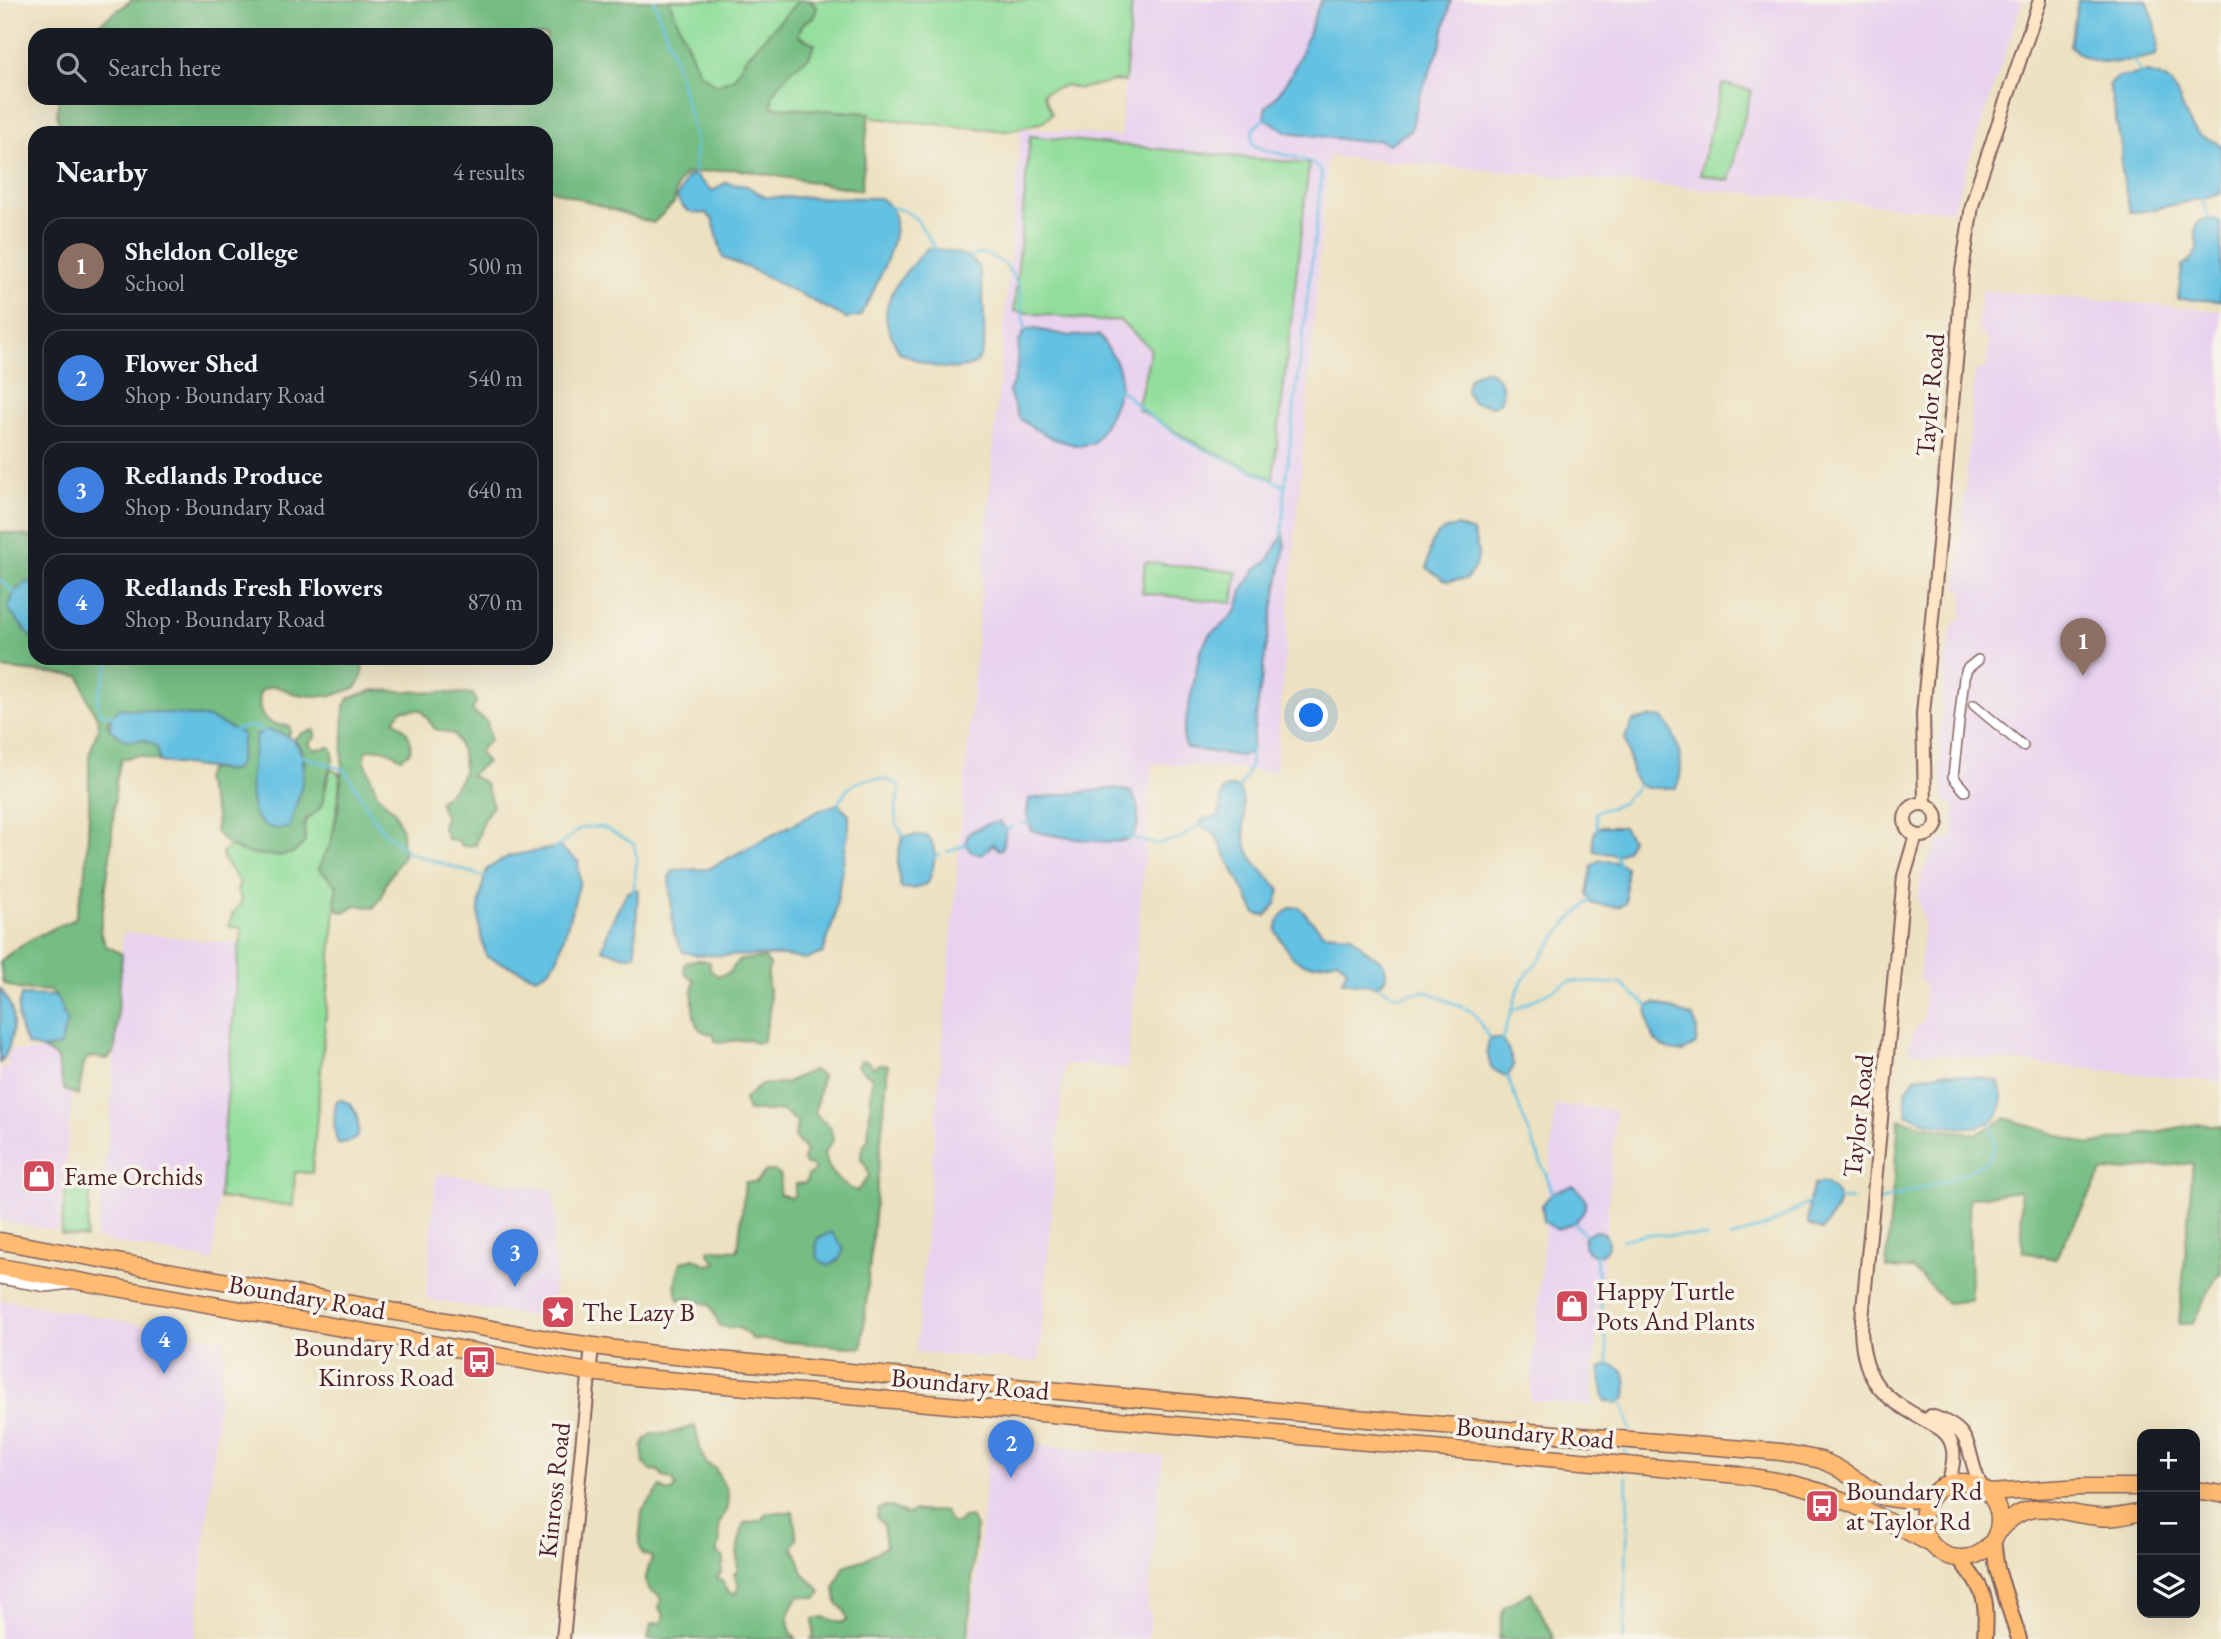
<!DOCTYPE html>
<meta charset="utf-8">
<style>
:root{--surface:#171b24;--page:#20242c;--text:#f1f3f6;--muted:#9ea1a6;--line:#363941;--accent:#ea580c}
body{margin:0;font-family:"EB Garamond",serif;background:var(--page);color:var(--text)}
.controls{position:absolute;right:21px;bottom:21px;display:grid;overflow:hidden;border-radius:14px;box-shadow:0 7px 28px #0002}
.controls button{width:63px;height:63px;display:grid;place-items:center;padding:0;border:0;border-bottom:2px solid var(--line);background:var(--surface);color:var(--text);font:35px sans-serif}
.you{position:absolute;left:1312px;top:716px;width:24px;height:24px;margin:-18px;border:5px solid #fff;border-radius:50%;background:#1a73e8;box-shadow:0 0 0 10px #1a73e833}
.badge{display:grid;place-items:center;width:46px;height:46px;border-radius:50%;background:var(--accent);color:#fff;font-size:23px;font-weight:700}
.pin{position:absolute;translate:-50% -58px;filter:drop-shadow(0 2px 4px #0008)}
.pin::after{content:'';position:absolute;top:37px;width:24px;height:21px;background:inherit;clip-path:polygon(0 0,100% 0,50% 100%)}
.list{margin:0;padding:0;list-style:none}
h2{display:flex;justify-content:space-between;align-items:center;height:91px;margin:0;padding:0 28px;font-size:30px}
h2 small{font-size:23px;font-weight:400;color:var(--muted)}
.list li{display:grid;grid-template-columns:46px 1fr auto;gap:21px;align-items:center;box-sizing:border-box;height:98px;margin:0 14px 14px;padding:0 14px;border:2px solid var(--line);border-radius:21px}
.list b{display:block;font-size:26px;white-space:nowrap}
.list p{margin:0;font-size:23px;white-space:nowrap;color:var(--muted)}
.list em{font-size:23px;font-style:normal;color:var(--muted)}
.icon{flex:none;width:38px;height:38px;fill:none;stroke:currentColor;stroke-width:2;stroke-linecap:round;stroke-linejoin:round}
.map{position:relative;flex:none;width:2221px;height:1639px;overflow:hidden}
.search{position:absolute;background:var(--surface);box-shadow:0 7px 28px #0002;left:28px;top:28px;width:525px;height:77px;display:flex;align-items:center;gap:18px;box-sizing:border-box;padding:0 24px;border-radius:21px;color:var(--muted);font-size:26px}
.panel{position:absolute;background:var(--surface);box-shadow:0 7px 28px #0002;left:28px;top:126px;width:525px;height:539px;border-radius:21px}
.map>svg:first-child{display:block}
</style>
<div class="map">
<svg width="2221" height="1639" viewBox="0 0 2221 1639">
<rect width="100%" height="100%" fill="#f7f3e8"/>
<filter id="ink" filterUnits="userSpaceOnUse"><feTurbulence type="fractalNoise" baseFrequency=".0143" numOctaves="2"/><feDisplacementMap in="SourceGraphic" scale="14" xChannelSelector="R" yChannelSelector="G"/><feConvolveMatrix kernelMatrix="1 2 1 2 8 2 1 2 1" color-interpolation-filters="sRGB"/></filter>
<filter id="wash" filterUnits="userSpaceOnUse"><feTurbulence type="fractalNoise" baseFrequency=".00686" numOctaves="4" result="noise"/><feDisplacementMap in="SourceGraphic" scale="28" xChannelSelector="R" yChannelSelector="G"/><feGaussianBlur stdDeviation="1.57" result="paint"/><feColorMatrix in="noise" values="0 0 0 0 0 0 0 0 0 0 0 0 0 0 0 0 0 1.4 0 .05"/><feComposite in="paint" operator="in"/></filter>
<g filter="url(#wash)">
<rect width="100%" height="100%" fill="#ece1c0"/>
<path fill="#e8d2ef" d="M1132,0H2023L1952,211L1328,156L1275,772L1152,763L1127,1069L1064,1064L1039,1362L916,1352L1021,128L1120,137Z
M1981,290L2221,311V1082L1908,1051L1914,1029L1923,1022L1925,985L1919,979L1924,920L1918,899L1922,873L1939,841L1953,837L1955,808L1944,799L1939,746L1946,664L1953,624L1962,619L1964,591L1957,587L1975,372L1986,368L1989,341L1978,331Z
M123,932L239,944L213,1261L96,1239L109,1133Z
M9,1050L76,1052L59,1231L0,1221V1069H7Z
M1555,1105L1616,1110L1591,1406L1530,1400Z
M436,1173L554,1190L553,1204L556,1214L552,1256H557L552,1310L535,1308L534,1317L426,1299Z
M0,1299L225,1340L195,1639H0Z
M989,1441L1163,1456L1147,1610L1151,1611L1148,1639H971Z"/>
<path fill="#91de9b" stroke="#6e7e63" stroke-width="2" d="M669,0H799L745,59L734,78L717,85L699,73Z
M809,0H1132L1125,82L1114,81L1079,89L1066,85L1043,93L1052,114L1043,122L1008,131L874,118L869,113L772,107V95L792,69L809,57L805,38L798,36L803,23L813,18L817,8Z
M1722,84L1751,90L1729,181L1700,174Z
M1030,136L1309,164L1273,479L1199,445L1137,409L1151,349L1119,320L1097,321L1014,311Z
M1145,562L1237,572L1233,603L1142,593Z
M331,769L340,774C339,797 336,820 331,843C328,852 322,859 319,869L337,886L312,1173L295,1172L293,1206L219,1198L239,944L241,941V928L229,926L233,913L242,902L237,890L240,883L225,862L222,853L230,846L241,852L305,842L304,826L306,819C330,805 322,790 331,769Z
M66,1182L91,1187L86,1238L61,1234Z"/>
<path fill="#74bd83" stroke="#5f6e57" stroke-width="2" d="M132,0H669L699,73L717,85L734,78L745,59L799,0H809L817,8L813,18L803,23L798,36L815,44L809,57L792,69L772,94V107L869,113L861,190L734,169L685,174L677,186L674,203L653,223L546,188V133H62L57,114L59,98H546V35H84Z
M0,532L35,537V658H363L362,677L357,687C347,691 335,696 324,696C316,697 305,695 296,694C281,690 276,680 260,692C257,716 264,725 289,726L290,732L287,737L279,732L305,764L302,749L294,740C298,733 307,732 315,730V738L309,743L314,749L331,747C337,762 329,766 326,780C322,801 327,807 306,819L304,826L305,842L294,853L279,856L249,854L230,846L215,832L217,818L204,779L209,769L233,771L239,763L243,734L209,718L120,708L107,722L110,730L127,740H145L157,747L160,762L139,755L121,759L116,781L111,848L100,932L106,946L122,954L115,1051L108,1059L91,1057L85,1060L78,1095L64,1090L56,1057L42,1049L60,1046L56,996L50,991L17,989L3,983L0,962C22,941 47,931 75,919L86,871L89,813V755L98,729V719L89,703L80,676L0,668Z
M374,690L473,694L476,702L472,711L487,722L490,740L481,749L480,755L487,762L470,775L485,783L493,806L484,818L476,845L462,846L458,841L448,840L442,826L445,817L439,801C467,780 470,765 454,734L435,729L421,710H402L394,720C406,730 412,735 410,752L401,758C389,750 380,746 366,751L364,758L374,786L378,795L395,812L402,831L403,856L386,883L382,897L373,908L357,905L346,912L339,911L335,902L337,885L319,869L323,857L330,846L338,810L342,766L344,706L349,698Z
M765,958L770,965C765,976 769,988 770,1000C770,1014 767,1027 763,1041L755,1043L749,1039L724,1042L715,1041L714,1035C708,1033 701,1032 698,1027C692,1020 692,989 694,980L685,973L684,964C693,959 700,959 710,962V970L718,976L729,973L739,960Z
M861,1060L869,1062L873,1068L879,1064L888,1065L862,1348L752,1339C739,1323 736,1330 720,1326L710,1305L688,1298L679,1300C672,1288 677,1274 681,1262L694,1258L707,1265L717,1263L708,1253L709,1249L738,1250L745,1182H756L766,1171H774L781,1176L779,1194L791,1198L794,1196L796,1184L806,1183L808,1175L814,1172V1168L810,1165H806L803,1160L806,1151L795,1138L797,1122L783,1111H748L744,1099L761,1085L785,1083L813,1070L822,1076L815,1112L821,1120L830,1126L833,1140L824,1154C829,1173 839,1185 857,1191L869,1176L866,1165L861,1160C860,1151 862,1146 868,1140L872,1078L857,1066Z
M2006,1118L2089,1145L2197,1124L2221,1126V1274L2217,1276L2192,1324H2179L2193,1163L2102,1172L2055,1259L2023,1252L2020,1191L1969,1198L1971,1300L1947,1303L1913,1269L1886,1268L1899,1119L1939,1129L1977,1134Z
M695,1426L701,1453L706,1463L715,1468L728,1493L727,1508L719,1524L720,1544L716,1552L724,1558L721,1573L717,1578L722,1581L730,1593L735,1594L739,1586L734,1574L738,1570C736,1549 739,1542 744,1523L762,1520L767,1514L777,1512H793L797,1539L792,1548C802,1559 799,1567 804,1575C810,1582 817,1584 821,1592L817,1598L799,1596C787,1609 784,1625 796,1639H648L651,1624L662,1622L664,1614L659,1609L661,1600L658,1594C638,1589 648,1571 652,1557L643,1554L639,1544L642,1511L661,1487L666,1491H672L676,1486L672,1479L663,1477L659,1471L651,1470L644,1464L642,1447L646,1439L654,1433L668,1434Z
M884,1507H892L907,1515L915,1510C925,1513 934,1510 945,1512L951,1523H958L963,1518L970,1517L976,1526L968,1639H811L814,1635L813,1619L823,1617L841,1623L847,1620L844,1610L837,1603L835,1587L844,1566L865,1559L886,1546L883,1524L877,1518L878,1510Z
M1531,1592L1554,1639H1499L1503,1608Z"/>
<path fill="#64c1e2" stroke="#577086" stroke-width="2" d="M1321,0H1451L1440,47L1420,95L1411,130L1389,144L1379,140L1356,141L1288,132L1264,118L1266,107C1296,80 1306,37 1321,0Z
M2078,0H2147C2153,17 2161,37 2156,55C2127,63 2091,70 2070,45Z
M2145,73C2182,76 2176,104 2193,128C2202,140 2211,138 2221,145V194L2146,211L2130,212L2122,172L2121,145L2109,84L2118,77Z
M694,175L713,191L725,183L747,186L765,197L880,198C887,204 892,207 894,216C900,240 873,294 860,316L846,318L751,269L723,258L713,220L706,213C692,215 684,211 677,198L687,177Z
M2215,219L2221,224V301L2178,299L2182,266C2213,246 2184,238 2201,220Z
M927,248C943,250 968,251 978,267C983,276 986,339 983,349C982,354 978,360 975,364C948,375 923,364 899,352C894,341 886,327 886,315C887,289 911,266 927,248Z
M1035,329L1070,336L1099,335C1105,345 1117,359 1119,370C1125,392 1105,426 1093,443L1078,446L1054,439L1033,428L1019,418L1009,392L1016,374L1019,342L1025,330Z
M1486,370C1501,375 1506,388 1500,403L1492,406L1473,402L1466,391C1466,379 1475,372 1486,370Z
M1457,526L1473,532C1480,555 1482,560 1466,579L1445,581L1427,568C1430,544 1431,531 1457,526Z
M1283,535L1285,546L1267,642L1251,751L1247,755L1239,756L1186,748L1183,735L1200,652L1209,635L1224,624L1237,610L1242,591L1255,570L1268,561Z
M35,581V642L8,609C12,595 18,582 35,581Z
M120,708L209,718L243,734L239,763L233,771L160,762L157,747L145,740L127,741L110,730L111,716Z
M1650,717L1663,718C1677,734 1687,767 1676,788H1646L1639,785L1633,776L1625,738L1633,721Z
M267,730C324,738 300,791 289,828C234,837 253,767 256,735Z
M1231,787L1238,788C1249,805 1241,826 1246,844C1251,864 1267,875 1280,890L1276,904L1266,916L1256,914L1215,834L1199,825L1203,819L1219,816L1222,790Z
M1115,788L1131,792C1137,801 1138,806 1138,817C1138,824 1136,833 1131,838C1118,848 1047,835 1031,830L1027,814L1029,799Z
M838,804L849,814V826L834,919L823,953L807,959L784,956L698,955L683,952L674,933L669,878L673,870L708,869L820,810Z
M999,821L1006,829L1003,848L999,850L993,844L982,855L971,852L966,844L968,833L990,823Z
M1601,827H1623L1631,839L1627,850L1617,855L1594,851C1593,841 1591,832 1601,827Z
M916,835L928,836C939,850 934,867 928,883L914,889L901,888C897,869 896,854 903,837Z
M559,847L578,861L580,882L558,957L549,970L536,977L487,957C475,924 477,903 487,869L509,856Z
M1600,860L1615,862L1626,867V902L1619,907L1593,904L1587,895L1592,866Z
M638,889L635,955L626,956L602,949L611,923L627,892Z
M1292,907H1299L1323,933L1351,935C1356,940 1362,947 1368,952C1382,962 1384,958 1387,977L1378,986L1342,981L1347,969L1338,960C1299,969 1296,967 1276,931C1278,920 1282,913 1292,907Z
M0,988C3,994 9,1001 11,1008C16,1024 11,1051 0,1063Z
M21,995L56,996L67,1021L60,1046L42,1049L27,1045C19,1028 15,1013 21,995Z
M1655,1003L1693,1017L1697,1028L1696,1044L1683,1052C1678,1051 1670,1051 1665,1048C1650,1041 1646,1021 1648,1006Z
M1489,1038L1501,1039L1508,1049L1514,1066L1507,1077L1491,1068L1487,1051Z
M1943,1072L1998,1081C2020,1144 1940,1130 1907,1114L1905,1092L1915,1078Z
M337,1100C357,1100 359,1120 358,1136L351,1141L338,1144C333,1129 333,1115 337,1100Z
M1823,1182C1850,1197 1835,1211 1822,1230L1808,1225L1809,1201L1814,1185Z
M1573,1186C1599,1204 1579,1225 1556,1229L1544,1222L1542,1205L1553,1192Z
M1584 1243a12 12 0 1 1 24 0a12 12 0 1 1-24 0Z
M831,1232L844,1249L840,1258L829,1266L818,1259L816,1245L817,1239Z
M1609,1364C1627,1369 1628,1380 1626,1398L1617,1403L1605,1401L1600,1377L1601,1368Z"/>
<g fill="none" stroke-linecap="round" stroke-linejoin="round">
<path stroke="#64c1e2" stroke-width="2.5" d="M654,0L675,60L696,141L694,176
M2134,60L2142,76
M1265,118L1253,129L1252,143C1271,159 1309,150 1322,174L1285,487L1282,538
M2201,195L2210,222
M888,207C919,210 922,229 936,251
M967,258L983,253L1005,264L1019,286L1025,330
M1117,387L1150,416L1188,442L1285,486
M0,580L16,594
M111,658L97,701L101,713L113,716
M234,730C250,726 253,724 266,733
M302,756L345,770L380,828L409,853L485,877
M1238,790C1247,775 1253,766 1250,748
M837,805C841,800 843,794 847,790C861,775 885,776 900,786C897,807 889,821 906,838
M1021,824L1031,822
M1003,830L1012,827
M1597,831L1596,812L1621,804L1639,785
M1127,837L1156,844L1179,839L1199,825H1203
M556,848L581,828L603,827L634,844L637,860L633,894
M947,852L967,844
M1615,852L1619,865
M932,855L934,857L940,854
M1378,986L1396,996L1426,991L1473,1012L1489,1038
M1512,1011L1570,981L1621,984L1648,1006
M1501,1043L1520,984L1567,923L1593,898
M1507,1076L1553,1193
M1836,1200L1854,1199
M1878,1201L1952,1179L1989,1160L1995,1142L1990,1124
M1573,1222L1587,1237
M1730,1238L1769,1225L1812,1201
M1622,1240L1648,1234L1707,1237
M1595,1253L1609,1364
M1620,1400L1626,1412L1631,1431
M1625,1450L1626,1459
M1624,1639L1628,1510L1626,1477"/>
</g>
</g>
<g filter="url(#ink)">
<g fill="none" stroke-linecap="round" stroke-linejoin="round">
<g stroke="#83635f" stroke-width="12">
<path id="street" d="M1974,705L2023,746
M1965,791L1953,777L1964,678L1967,669L1978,660
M0,1279L47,1287L70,1284"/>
</g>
<g stroke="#83635f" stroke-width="16">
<path id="secondary" d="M1905 820a16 16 0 1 1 32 0a16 16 0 1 1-32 0Z
M1925,804L1923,714L1957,351L1962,271L1972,206L1980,178L2040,0
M1916,835L1904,876L1861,1330C1864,1383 1881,1396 1926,1421C1937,1427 1949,1432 1952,1446C1956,1457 1951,1472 1949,1483
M1931,1416C1979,1432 1963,1451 1982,1488
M563,1639L592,1346"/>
</g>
<g stroke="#83635f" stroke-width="18">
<path id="primary" d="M1993,1540L1997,1569L2019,1639
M1959,1558C1986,1594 1987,1594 1985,1639"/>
</g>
<g stroke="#83635f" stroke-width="19">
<path id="highway" d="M0,1241L564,1342L653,1354L1355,1418L1781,1452L1821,1460L1836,1467L1883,1497L1903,1500L1929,1499
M0,1267L589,1372L645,1378L1739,1475C1757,1478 1775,1480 1792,1484C1842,1495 1887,1521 1931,1544
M1923 1520a38 38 0 1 1 76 0a38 38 0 1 1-76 0Z
M2195,1490L2221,1494
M1988,1493L2082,1487H2142
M1996,1534C2029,1492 2057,1514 2098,1517C2113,1519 2128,1515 2142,1512"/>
</g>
<use href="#street" stroke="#fff" stroke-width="9"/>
<use href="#secondary" stroke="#ffe4c6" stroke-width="12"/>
<use href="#primary" stroke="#ffbb71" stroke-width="14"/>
<use href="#highway" stroke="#ffbb71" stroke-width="16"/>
</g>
</g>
<defs>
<g id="shop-square" transform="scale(1.75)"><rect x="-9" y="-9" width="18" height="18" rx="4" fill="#d1495b" stroke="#f7f3e8"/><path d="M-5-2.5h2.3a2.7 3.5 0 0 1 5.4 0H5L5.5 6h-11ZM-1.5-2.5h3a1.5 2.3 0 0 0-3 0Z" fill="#fff"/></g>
<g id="sight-square" transform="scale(1.75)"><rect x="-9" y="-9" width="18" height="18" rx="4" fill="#d1495b" stroke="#f7f3e8"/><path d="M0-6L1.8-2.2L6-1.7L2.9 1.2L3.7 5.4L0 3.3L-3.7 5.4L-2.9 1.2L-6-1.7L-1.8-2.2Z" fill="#fff"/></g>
<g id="bus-square" transform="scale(1.75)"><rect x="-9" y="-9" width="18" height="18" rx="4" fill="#d1495b" stroke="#f7f3e8"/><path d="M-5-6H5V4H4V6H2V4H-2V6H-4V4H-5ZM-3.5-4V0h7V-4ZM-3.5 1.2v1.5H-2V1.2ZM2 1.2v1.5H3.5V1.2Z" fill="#fff"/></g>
</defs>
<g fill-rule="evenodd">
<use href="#shop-square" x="39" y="1176"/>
<use href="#shop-square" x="1572" y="1306"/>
<use href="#sight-square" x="558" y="1312"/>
<use href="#bus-square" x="479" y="1362"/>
<use href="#bus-square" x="1822" y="1506"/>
</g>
<g text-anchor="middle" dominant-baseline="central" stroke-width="7" stroke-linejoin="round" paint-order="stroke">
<g font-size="26" fill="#4a1f2b" stroke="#f7f3e8">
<text transform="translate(1930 395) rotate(-85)">Taylor Road</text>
<text transform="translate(1858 1116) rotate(-84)">Taylor Road</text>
<text transform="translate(307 1297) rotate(10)">Boundary Road</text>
<text transform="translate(970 1384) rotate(5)">Boundary Road</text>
<text transform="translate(1535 1433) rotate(5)">Boundary Road</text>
<text transform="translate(554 1490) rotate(-84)">Kinross Road</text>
</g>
<g font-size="26" fill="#4a1f2b" stroke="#f7f3e8" text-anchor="start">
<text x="64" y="1176">Fame Orchids</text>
<text x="1596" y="1291">Happy Turtle<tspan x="1596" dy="30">Pots And Plants</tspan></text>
<text x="582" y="1312">The Lazy B</text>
<text x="454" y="1347" text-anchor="end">Boundary Rd at<tspan x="454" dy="30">Kinross Road</tspan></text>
<text x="1846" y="1491">Boundary Rd<tspan x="1846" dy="30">at Taylor Rd</tspan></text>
</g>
</g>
</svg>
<div class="controls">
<button>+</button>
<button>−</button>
<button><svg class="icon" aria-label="layers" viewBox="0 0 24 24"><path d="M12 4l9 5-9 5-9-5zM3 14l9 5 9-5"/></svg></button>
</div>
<div class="you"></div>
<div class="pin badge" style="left:2083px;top:676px;background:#8d6e63">1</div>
<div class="pin badge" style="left:1011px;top:1478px;background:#3f7fe0">2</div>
<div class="pin badge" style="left:515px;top:1287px;background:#3f7fe0">3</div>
<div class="pin badge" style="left:164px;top:1374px;background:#3f7fe0">4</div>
<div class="search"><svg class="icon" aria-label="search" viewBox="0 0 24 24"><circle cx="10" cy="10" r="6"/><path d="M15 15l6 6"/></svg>Search here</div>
<section class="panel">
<h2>Nearby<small>4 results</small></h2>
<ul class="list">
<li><span class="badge" style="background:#8d6e63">1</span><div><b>Sheldon College</b><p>School</p></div><em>500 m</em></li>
<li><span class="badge" style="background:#3f7fe0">2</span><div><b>Flower Shed</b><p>Shop · Boundary Road</p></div><em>540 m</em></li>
<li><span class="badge" style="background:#3f7fe0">3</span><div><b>Redlands Produce</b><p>Shop · Boundary Road</p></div><em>640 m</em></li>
<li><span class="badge" style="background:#3f7fe0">4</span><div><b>Redlands Fresh Flowers</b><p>Shop · Boundary Road</p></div><em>870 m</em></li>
</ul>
</section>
</div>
